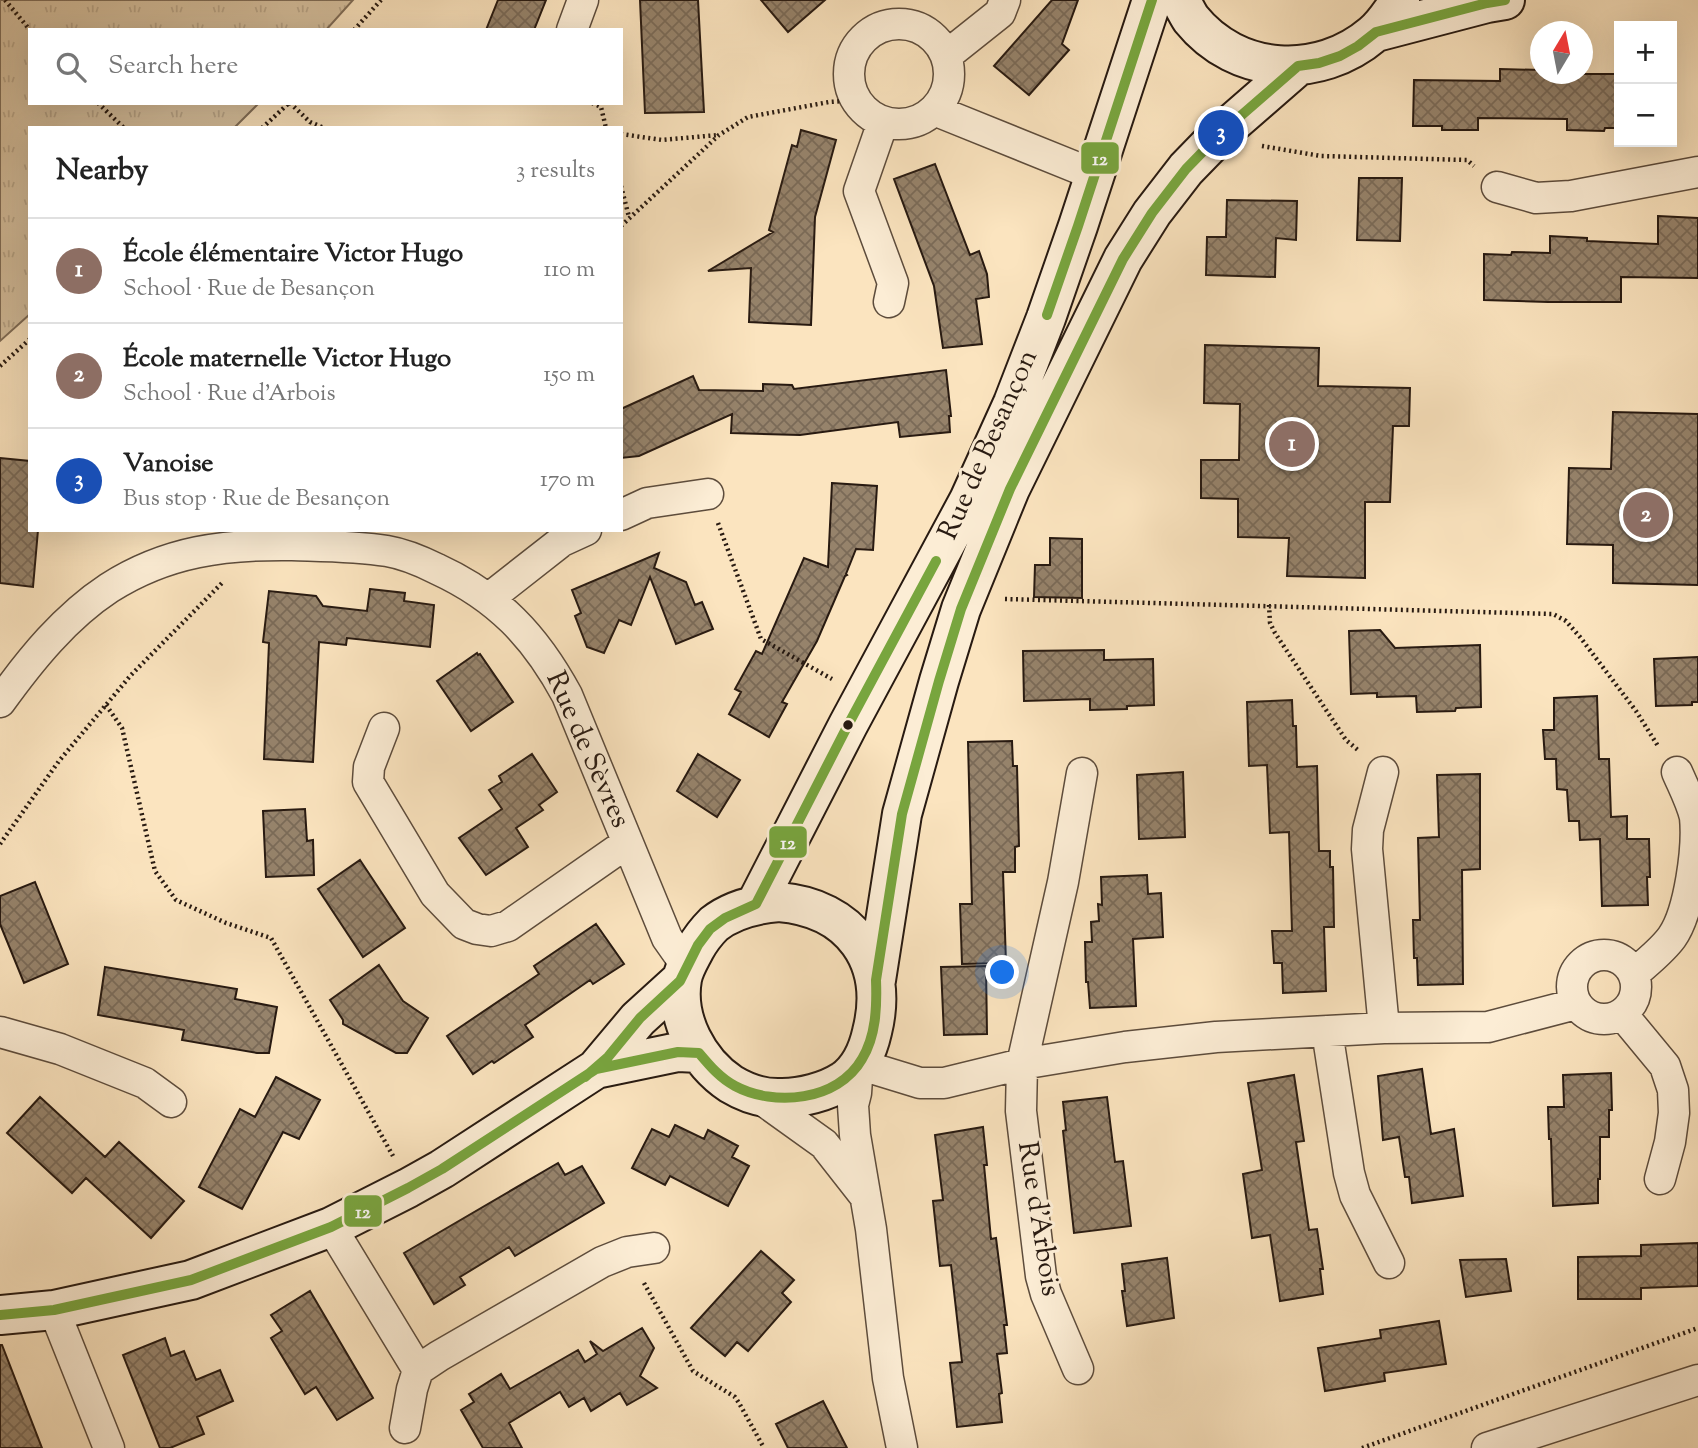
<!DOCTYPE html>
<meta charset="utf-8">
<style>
:root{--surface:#fff;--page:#f6f6f6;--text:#222;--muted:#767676;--line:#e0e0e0;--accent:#8f2418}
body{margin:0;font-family:"Sorts Mill Goudy",serif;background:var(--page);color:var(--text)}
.controls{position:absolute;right:21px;top:21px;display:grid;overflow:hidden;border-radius:0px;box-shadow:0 7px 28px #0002}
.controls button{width:63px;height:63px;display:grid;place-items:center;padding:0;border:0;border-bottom:2px solid var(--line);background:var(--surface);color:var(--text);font:35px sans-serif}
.compass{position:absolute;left:1530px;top:21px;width:63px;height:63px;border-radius:50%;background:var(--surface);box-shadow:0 7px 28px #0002;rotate:10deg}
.you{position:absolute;left:1003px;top:973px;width:24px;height:24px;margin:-18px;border:5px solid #fff;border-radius:50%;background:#1a73e8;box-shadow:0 0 0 10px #1a73e833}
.badge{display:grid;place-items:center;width:46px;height:46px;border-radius:50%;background:var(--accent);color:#fff;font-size:23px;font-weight:700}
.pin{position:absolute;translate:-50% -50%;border:4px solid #fff;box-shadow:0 2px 7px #0006}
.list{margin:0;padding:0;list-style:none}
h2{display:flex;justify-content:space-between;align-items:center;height:91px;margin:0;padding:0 28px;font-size:30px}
h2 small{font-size:23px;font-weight:400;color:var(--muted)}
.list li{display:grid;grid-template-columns:46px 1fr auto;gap:21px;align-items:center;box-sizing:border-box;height:105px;padding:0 28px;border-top:2px solid var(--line)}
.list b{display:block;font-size:26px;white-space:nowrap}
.list p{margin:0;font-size:23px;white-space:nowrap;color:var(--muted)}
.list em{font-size:23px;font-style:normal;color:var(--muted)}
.icon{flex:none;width:38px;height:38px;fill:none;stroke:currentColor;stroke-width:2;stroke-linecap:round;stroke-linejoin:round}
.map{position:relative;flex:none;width:1698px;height:1448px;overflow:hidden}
.search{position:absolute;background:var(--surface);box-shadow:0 7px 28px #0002;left:28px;top:28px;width:595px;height:77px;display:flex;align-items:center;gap:18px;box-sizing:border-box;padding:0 24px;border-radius:0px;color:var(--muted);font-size:26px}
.panel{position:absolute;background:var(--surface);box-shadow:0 7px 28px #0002;left:28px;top:126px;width:595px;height:406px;border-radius:0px}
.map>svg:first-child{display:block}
</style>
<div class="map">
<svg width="1698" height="1448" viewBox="0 0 1698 1448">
<defs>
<pattern id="grass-tufts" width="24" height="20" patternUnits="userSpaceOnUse" patternTransform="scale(1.75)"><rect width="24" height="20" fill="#d7c2a1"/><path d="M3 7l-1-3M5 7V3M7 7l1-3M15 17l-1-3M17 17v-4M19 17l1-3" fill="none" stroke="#b9a68a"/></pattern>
<pattern id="building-cross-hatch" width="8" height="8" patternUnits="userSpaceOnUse" patternTransform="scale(1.75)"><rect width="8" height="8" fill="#96836b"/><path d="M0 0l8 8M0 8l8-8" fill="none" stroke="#7a6a57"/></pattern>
</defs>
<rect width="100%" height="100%" fill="#fbe4bf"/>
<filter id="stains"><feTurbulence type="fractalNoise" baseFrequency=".00286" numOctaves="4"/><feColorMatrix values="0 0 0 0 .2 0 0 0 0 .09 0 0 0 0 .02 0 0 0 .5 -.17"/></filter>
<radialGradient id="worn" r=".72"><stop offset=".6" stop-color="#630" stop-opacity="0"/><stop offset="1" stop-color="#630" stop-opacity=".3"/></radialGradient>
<path fill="url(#grass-tufts)" stroke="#806e59" stroke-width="2" d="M0,0H353L326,30H30V103H259L234,128H30V314L0,341Z"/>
<path fill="url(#building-cross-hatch)" stroke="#281a11" stroke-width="2" d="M498,0H546L534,30H486Z
M640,0H698L704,112L645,113Z
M761,0H825L788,32Z
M1052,0H1078L1062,44L1069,50L1029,95L994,66Z
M1500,69L1541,70V74H1619V128H1605L1604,131L1567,130V119L1478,118V130H1442V126H1413L1414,80L1500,81Z
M801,130L836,140L815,217L811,325L749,322L751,268L708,271L773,232L769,230L792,145L797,147Z
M935,164L970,255L979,251L987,274L989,297L976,299L982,344L943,348L934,286L894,179Z
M1359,178H1402L1400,241L1357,240Z
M1227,200L1297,201L1296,240L1276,238L1275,277L1206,275L1207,237H1226Z
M1658,216L1698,218V278L1621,277V302H1548L1484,300V254L1511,255L1512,252L1550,253V236L1587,238V241L1658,244Z
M1205,345L1319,348L1318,386L1410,388L1409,426H1393L1390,502H1365V578L1287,576L1289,538L1238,537V499L1201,498V460H1239L1240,404L1204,403Z
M946,370L951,416H949L950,432L900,437L898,422L800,435L731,433L732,414L639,456L621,458V409L693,376L699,390L763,391V384L792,385L794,389Z
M1613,412L1698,414V585L1613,583V545L1567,544L1569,468L1611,469Z
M0,458L30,461V530H38L33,587L0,583Z
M832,483L877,486L873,550L856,549L846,574L847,575L845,576L817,641L782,702L787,704L769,737L729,714L741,692L735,689L756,651L762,654L804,558L828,567Z
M1050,538L1082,539V598L1034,597L1035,565H1050Z
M659,553L654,568L686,582L695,605L702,602L713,629L676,644L650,577L631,625L619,620L604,653L587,647L575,616L581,613L572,590Z
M370,589L405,593L404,601L434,605L430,647L347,638L346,645L319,642L313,762L264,759L269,643L263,642L269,591L316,596L323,606L367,611Z
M1380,630L1395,648L1480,645L1481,707L1456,708L1455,711L1417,712L1416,696L1377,697V693L1351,694L1349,631Z
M1104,650V660L1153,659L1154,705L1127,706V709L1090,710V699L1024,701L1023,651Z
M477,653L478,655L480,654L513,702L471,731L437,681Z
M1698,657V702H1692V705L1656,706L1654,659Z
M1597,696L1599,759H1609L1611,817L1627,816V839H1649L1650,877H1647L1648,905L1602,906L1600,839L1580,840L1579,821H1569L1567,790L1557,789L1556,759H1545L1543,730H1554V698Z
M1292,700L1293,726H1296L1297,767L1317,766L1319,851H1330V867H1333L1334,927H1324L1326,991L1283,993L1282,963H1274L1272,931H1292L1289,832L1270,833L1267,765L1249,766L1247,702Z
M1012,741L1013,766H1017L1019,846L1015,847V872H1003L1006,963L962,964L960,904H972L968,742Z
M532,754L557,792L539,805L543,810L516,828L528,847L486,875L459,838L502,809L489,790L502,782L499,776Z
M698,754L740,780L717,817L677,791Z
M1183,772L1185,837L1139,839L1137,775Z
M1480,774V869L1462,870L1463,984L1418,985L1417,958H1414L1413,920H1420L1418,838L1439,837L1437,775Z
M305,809L307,841L313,840L314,875L266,877L263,811Z
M360,860L405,928L363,957L318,889Z
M1147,875L1148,894L1161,893L1163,937L1133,939L1136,1006L1090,1008L1088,982H1086L1085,942H1092L1091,922L1099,921L1098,904L1102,905L1101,877Z
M35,882L68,964L24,983L0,924V896Z
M596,924L624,964L593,984L590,980L525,1025L533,1037L494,1063L492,1061L473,1074L447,1036L539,974L534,966Z
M379,965L403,1001L428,1018L407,1053H396L343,1024V1020L330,1000Z
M986,966L987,1034L944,1035L941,967Z
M105,967L237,989L235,999L277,1007L269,1053H257L182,1040L184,1030L98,1015Z
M1422,1069L1431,1134L1454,1129L1463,1196L1412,1203L1409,1177H1405L1399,1137L1383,1140L1378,1076Z
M1611,1073L1612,1110H1609V1137H1600V1179H1598V1203L1553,1206L1551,1139H1549L1548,1107H1564L1563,1075Z
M1294,1075L1304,1141L1296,1142L1309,1230L1317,1229L1323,1269H1320L1323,1294L1280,1301L1270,1235L1252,1238L1243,1174L1262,1170L1248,1083Z
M276,1077L320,1100L299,1139L283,1132L242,1209L199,1187L240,1109L255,1117Z
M40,1097L105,1157L119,1142L184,1201L151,1238L86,1178L72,1193L7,1133Z
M1107,1097L1115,1162L1123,1161L1131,1226L1074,1233L1063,1131L1066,1130L1063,1102Z
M675,1125L704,1139L708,1130L738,1146L732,1157L749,1166L728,1206L670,1176L665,1185L632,1168L652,1129L669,1137Z
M983,1127L987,1165H984L991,1239L996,1238L1007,1325H1004L1007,1353L997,1354L1002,1393L999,1394L1002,1422L957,1427L950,1363L962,1362L951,1265L940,1266L933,1201L943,1200L935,1135Z
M558,1163L565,1175L582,1166L604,1203L515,1256L509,1247L460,1277L465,1285L434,1304L404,1253Z
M1698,1243V1286L1641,1288V1299H1578V1257L1641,1256V1245Z
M761,1251L794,1280L782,1293L791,1302L748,1351L737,1342L725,1356L691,1328Z
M1167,1258L1174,1318L1127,1326L1122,1291H1125L1122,1264Z
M1506,1259L1511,1291L1466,1297L1460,1260Z
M310,1291L373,1398L337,1420L316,1387L305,1394L271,1338L282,1331L271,1315Z
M1439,1321L1446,1364L1384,1373L1385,1381L1325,1391L1318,1348L1381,1338L1380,1330Z
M642,1328L654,1348L640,1376L657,1388L627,1405L620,1393L591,1411L584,1398L569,1407L560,1392L509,1423L522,1448H483L461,1410L474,1402L469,1394L501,1374L510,1389L578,1350L585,1362L597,1354L590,1341L603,1351Z
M165,1338L171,1356L184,1351L196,1380L220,1370L233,1401L197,1417L204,1434L170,1448H160L123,1355Z
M0,1345H2L42,1448H0Z
M823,1401L847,1448H788L776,1424Z"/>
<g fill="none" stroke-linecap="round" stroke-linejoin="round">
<g stroke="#5d4c3c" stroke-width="33">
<path id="street" d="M849 74a50 50 0 1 1 100 0a50 50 0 1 1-100 0Z
M572,30L583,0
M946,56L1000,13L1005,0
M934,110L1095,175
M883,122L859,191L893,283L889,302
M1497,187L1536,198L1571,196L1698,172
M621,515L647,503L708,494
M488,599L562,541L586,530
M0,702C31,659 65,617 109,588C167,551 225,544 292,545C323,546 356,546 387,551C405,554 421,561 437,569C498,597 535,636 567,695L667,938L686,965
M384,728L369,767L368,782L435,894L464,924L477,929L491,931L508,926L627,843
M1383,772L1368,830L1367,849L1384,1028
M1572 987a32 32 0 1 1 64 0a32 32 0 1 1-64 0Z
M1634,974C1647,962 1662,951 1672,937C1690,911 1698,847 1695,817C1691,801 1683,786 1677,772
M1622,1014L1665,1066L1673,1090L1674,1113L1670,1142L1660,1179
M1327,1031L1349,1173L1355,1195L1389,1263
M0,1032L60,1049L145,1083L171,1102
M757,1096L824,1144L864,1195
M331,1227L418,1370
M54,1310L109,1448
M1078,1369L1046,1294L1041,1276L1021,1111L1022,1064L1063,882L1082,773
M405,1428L412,1389L418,1370L439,1356L602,1262L627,1252L654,1248
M902,1448L888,1378L871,1229L855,1135L853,1105L856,1093L858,1064L920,1083H944L1022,1064L1125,1047L1216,1037L1384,1028L1488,1027L1576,1004
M1487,1448L1698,1380"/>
</g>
<g stroke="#281a11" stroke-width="42">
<path id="secondary" d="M1180,0C1184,6 1187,13 1191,19C1237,76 1319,80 1373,34C1384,25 1392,12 1400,0
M1376,32L1487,3L1505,0
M779,902C851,908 890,961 872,1032C868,1050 859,1070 843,1081C826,1092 801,1098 782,1098C764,1099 746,1093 731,1084C698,1062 675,1019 682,979C684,968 690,959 695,949C700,940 706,932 714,924C733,909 756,904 779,902Z
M756,904L848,725L969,500L1013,403L1046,318L1078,226L1152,0
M876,980L902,814L939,681L961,609L1010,489L1123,259L1152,213L1186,169L1221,133L1298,66
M596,1069L678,1052L699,1053
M0,1315L54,1310L191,1280L331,1227L408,1188L442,1169L596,1069L638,1019L682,979"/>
</g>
<path stroke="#281a11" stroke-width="4.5" stroke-dasharray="2 3.5" stroke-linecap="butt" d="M5,0L30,30
M354,30L381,0
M98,103L124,128
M290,103L310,122L324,128
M592,103L601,107L606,128
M262,128L289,103
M621,134L662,140L718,135
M1262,146L1321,156L1467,160L1474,166
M621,186L629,217
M621,226L719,135L748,117L829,102L856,100
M0,366L30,339
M718,523L761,639L832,679
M1005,599L1553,614L1566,621L1580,637L1636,711L1658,746
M1269,605L1270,623L1275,633L1346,740L1359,751
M106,705L122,728L155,871L176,900L226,923L271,938L393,1156
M0,844L59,761L131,675L223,582
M644,1283L693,1371L735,1397L739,1403L764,1448
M1362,1448L1698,1328"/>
<use href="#street" stroke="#fcedd5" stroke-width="30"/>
<use href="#secondary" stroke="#fcedd5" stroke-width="38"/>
<g stroke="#fcedd5" stroke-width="16">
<path id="bus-1" d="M1047,315L1078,226L1152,0
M585,1077L608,1057L640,1018L680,981L698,945L710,929L725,918L756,904L848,725L936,561
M0,1315L54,1310L191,1280L331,1227L408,1188L442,1169L596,1069L678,1052L699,1053C710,1066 720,1078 735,1086C774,1107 838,1101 862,1059C876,1036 877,1007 876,980L902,814L939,681L961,609L1010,489L1123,259L1152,213L1186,169L1221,133L1298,66L1319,63L1340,56L1358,46L1376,32L1487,3L1505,0"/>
</g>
<use href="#bus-1" stroke="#78a53e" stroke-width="10"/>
</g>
<circle fill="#281a11" stroke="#fcedd5" stroke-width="2.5" cx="848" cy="725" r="6"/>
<g text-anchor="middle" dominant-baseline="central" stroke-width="6" stroke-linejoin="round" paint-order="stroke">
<g font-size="28" fill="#281a11" stroke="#fcedd5">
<text transform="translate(989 445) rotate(-66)">Rue de Besançon</text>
<text transform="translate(587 750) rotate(66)">Rue de Sèvres</text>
<text transform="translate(1038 1219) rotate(81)">Rue d'Arbois</text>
</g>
</g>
<g stroke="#fcedd5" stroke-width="2.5">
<rect x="1080" y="141" width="40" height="34" rx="7" fill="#78a53e"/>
<rect x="768" y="825" width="40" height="34" rx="7" fill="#78a53e"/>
<rect x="343" y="1194" width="40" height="34" rx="7" fill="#78a53e"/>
</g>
<g font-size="19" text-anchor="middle" font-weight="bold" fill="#fff">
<text x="1100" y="165">12</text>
<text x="788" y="849">12</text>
<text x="363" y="1218">12</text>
</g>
<rect width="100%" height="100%" filter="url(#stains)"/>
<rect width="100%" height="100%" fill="url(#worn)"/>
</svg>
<div class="controls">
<button>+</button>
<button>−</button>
</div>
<svg class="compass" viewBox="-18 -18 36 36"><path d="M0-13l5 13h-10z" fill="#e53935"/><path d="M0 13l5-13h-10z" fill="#767676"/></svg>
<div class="you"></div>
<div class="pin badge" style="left:1292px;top:444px;background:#8d6e63">1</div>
<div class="pin badge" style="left:1646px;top:515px;background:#8d6e63">2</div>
<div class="pin badge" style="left:1221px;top:133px;background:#1a4fb4">3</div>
<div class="search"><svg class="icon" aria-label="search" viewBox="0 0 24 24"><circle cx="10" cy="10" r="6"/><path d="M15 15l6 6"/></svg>Search here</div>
<section class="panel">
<h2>Nearby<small>3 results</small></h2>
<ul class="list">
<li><span class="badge" style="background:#8d6e63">1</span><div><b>École élémentaire Victor Hugo</b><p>School · Rue de Besançon</p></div><em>110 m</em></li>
<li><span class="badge" style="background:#8d6e63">2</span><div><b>École maternelle Victor Hugo</b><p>School · Rue d'Arbois</p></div><em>150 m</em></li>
<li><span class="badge" style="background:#1a4fb4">3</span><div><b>Vanoise</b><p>Bus stop · Rue de Besançon</p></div><em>170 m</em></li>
</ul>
</section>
</div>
